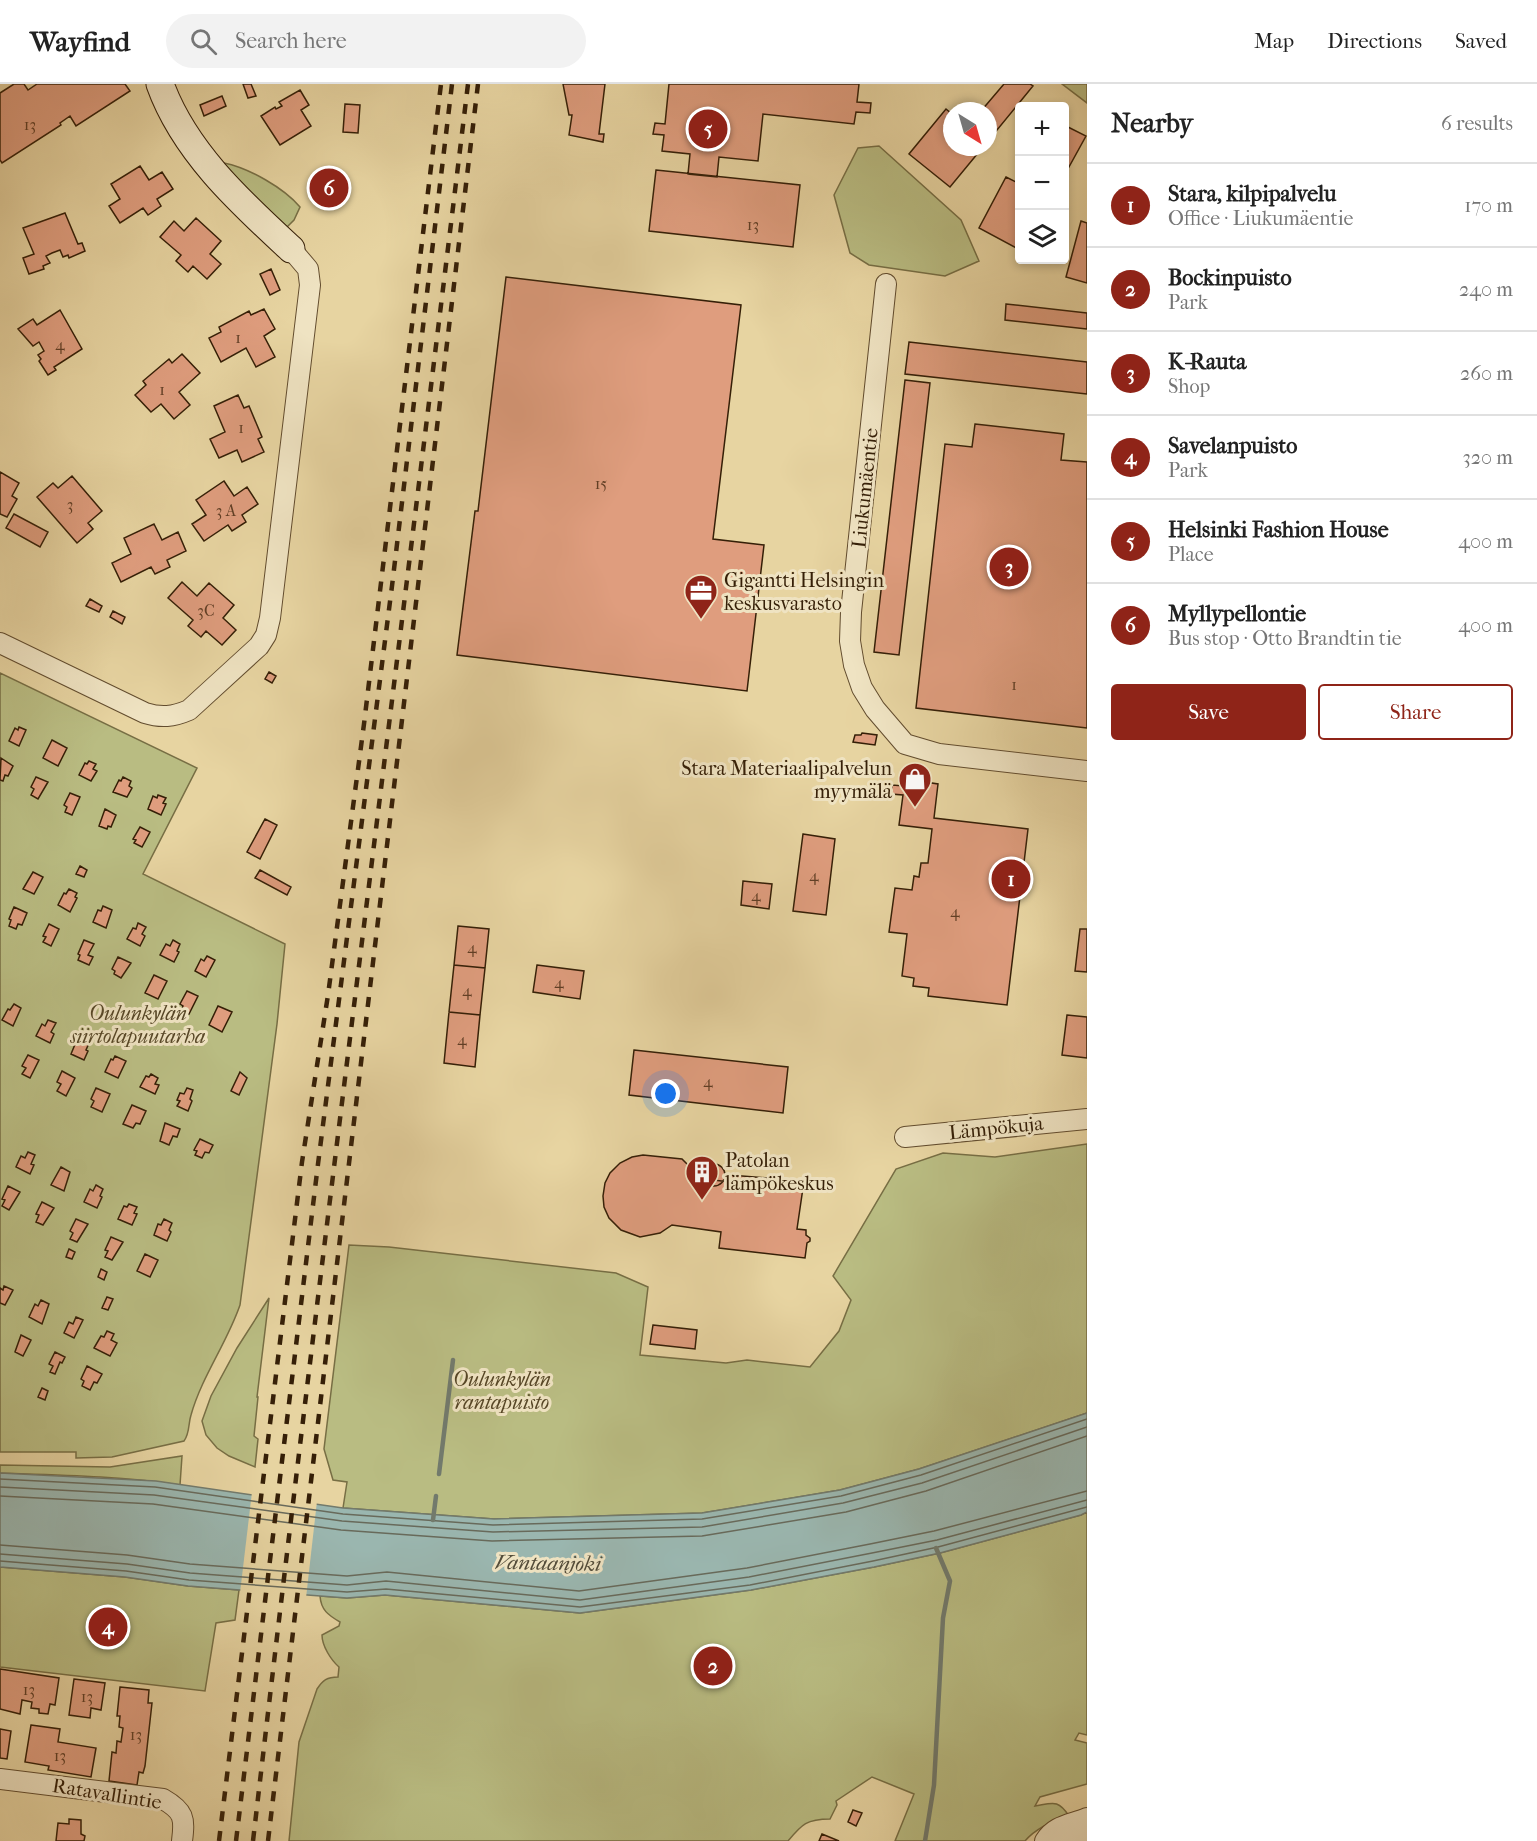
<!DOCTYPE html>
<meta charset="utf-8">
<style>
:root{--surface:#fff;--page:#f2f2f2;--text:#222;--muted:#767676;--line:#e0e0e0;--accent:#8f2418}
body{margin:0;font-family:"IM FELL French Canon",serif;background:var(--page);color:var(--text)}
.controls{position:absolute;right:18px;top:18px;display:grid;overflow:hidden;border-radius:6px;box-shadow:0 3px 9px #0003}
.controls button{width:54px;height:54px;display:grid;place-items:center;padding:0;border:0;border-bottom:2px solid var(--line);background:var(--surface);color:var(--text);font:30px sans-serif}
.compass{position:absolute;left:943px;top:18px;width:54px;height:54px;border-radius:50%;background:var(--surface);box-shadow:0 3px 9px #0003;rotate:143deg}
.you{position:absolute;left:666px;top:1010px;width:21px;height:21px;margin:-15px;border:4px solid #fff;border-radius:50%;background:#1a73e8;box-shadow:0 0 0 9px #1a73e833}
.badge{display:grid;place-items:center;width:39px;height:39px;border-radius:50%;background:var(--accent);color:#fff;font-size:20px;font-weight:700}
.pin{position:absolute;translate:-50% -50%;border:3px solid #fff;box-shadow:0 2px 6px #0006}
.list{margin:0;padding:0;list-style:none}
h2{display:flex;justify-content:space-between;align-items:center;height:78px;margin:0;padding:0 24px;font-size:26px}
h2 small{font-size:20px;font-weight:400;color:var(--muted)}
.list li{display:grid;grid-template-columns:39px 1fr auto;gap:18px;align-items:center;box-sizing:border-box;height:84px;padding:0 24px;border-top:2px solid var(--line)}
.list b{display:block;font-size:22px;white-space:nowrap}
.list p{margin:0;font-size:20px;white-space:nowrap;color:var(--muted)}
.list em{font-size:20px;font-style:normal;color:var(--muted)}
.actions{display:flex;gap:12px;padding:18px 24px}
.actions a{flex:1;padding:14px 0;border:2px solid var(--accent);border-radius:6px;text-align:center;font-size:21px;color:var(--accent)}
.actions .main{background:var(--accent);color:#fff}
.icon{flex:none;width:33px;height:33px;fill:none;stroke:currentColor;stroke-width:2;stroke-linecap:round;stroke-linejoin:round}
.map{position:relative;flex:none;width:1087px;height:1757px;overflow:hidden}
header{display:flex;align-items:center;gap:36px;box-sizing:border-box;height:84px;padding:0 30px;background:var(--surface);border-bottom:2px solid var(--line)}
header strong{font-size:28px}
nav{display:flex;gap:33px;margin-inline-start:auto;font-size:21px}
.search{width:420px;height:54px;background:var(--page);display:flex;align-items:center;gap:15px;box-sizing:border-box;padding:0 21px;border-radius:33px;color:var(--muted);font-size:22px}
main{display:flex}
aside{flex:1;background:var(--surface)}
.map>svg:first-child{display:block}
</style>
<header>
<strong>Wayfind</strong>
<div class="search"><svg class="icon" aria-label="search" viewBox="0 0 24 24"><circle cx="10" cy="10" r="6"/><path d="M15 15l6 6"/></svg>Search here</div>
<nav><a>Map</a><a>Directions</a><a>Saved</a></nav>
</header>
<main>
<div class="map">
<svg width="1087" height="1757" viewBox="0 0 1087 1757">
<rect width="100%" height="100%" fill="#e7d4a1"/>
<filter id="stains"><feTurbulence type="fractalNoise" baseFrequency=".00333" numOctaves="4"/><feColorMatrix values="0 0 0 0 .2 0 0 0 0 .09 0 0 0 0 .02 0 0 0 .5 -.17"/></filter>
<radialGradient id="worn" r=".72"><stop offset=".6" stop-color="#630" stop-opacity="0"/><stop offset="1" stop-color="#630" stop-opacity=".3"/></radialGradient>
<path fill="#b9bc82" stroke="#776e44" stroke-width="1.5" d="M1062,0H1087V19Z
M879,62L961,136L979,177L945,192L869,181L850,169L834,111L858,64Z
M224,79C249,84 284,104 300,123L294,136L287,143L221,81Z
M0,589L197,684L143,790L285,860L277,940L240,1221C227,1259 202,1292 191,1331C188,1340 190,1349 184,1357L112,1373L76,1374V1368H0Z
M1087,1060V1329L919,1385L840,1406L702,1429L494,1435L343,1424L347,1398L333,1396L324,1365L349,1161L389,1163L616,1189L648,1203L640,1271L726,1279L747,1276L810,1283L839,1247L851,1216L833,1192L896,1085L943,1069L995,1073Z
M269,1214L257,1313H258L254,1352L258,1355L255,1383L229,1372L217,1364L206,1351L202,1337L211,1312L237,1264Z
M182,1372L180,1401C121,1392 60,1391 0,1389V1381L110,1383Z
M1087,1428V1651L1079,1649L1075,1656L1087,1659V1700L1040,1713L1035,1722C1053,1719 1058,1715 1069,1732C1052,1737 1036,1744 1025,1757H895L914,1710L872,1693L836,1717L837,1721L830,1735C807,1735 802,1740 788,1757H289L299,1658L317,1605C323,1596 327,1593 338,1593L339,1583C331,1576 322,1562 322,1551L339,1542L340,1538C328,1531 321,1526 320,1512L347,1514L385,1511L580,1529L751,1506L874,1483L940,1469L1081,1431Z
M0,1483L125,1493L188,1502L239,1506L235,1536L216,1539L205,1607L0,1583Z"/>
<path fill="#9ab6af" stroke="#727a6c" stroke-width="1.5" d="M1087,1329V1428L1081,1431L940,1469L874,1483L751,1506L580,1529L385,1511L347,1514L188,1502L125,1493L0,1483V1389L156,1397L343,1424L494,1435L702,1429L840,1406L919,1385Z"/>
<path fill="#e7d4a1" d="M252,1408L317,1417L306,1514L240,1509Z"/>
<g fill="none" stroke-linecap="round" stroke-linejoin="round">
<path stroke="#686a5b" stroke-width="1.5" d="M0,1395L155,1403L343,1430L493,1441L702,1435L841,1412L921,1391L1087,1335
M0,1403L154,1411L342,1437L493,1448L702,1443L843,1419L922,1399L1087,1343
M0,1412L153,1420L341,1446L492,1457L702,1452L846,1428L926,1407L1087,1352
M0,1461L127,1471L190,1480L347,1492L387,1488L579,1507L747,1484L870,1460L934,1447L1087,1407
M0,1470L127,1480L190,1489L347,1501L386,1497L580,1516L749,1493L872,1469L937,1456L1087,1416
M0,1477L126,1487L189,1496L347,1508L386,1505L580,1523L750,1501L873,1477L938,1463L1087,1423"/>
<path stroke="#727a6c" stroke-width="4.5" d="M439,1390L453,1276
M433,1436L436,1412
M925,1757L934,1701L943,1534L950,1497L936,1464"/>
</g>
<path fill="#df9d7e" stroke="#351f07" stroke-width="1.5" d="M14,0H24L28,6L37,0H125L130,7L76,42L70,32L60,39L61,41L2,79L0,76V9Z
M243,0H251L256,12L248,14Z
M563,0H605L599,50H604L603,58L569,51L572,31H569Z
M563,0H605L599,50H604L603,58L569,51L572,31H569Z
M669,0H859L857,18L871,19L870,29L856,28L854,40L763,30L758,77L719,73L717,93L688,90L690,70L662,67L664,51L653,50L655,39L665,40Z
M669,0H859L857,18L871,19L870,29L856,28L854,40L763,30L758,77L719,73L717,93L688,90L690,70L662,67L664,51L653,50L655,39L665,40Z
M1004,0H1030L1033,2L988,57V27H981Z
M300,6L309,21L301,26L311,42L280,61L261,32L275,23L276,25L282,22L279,18Z
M222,12L226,22L204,32L200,21Z
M345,20L360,21L358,49L343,48Z
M946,25L952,30V63H983L950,103L909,70Z
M1064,41L1086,52L1064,92Z
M140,82L149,96L162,88L173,105L157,115L161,122L148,131L143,124L120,139L109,122L120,115L111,100Z
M656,86L800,101L793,163L649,147Z
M1006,93L1020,100V166L979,144Z
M65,129L78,160L82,159L85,167L69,174L68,171L63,173L60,166L52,169L46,172L50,179L43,182L44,185L29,190L23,174L34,170L23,144Z
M196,134L221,157L210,170L221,180L207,195L193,182L188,188L176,177L181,171L160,153L174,137L184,147Z
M1081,137L1087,139V199L1066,193Z
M271,185L280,206L270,211L260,190Z
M506,193L741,221L713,455L764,461L747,607L457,571L475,427H478Z
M1006,220L1087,229V245L1005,236Z
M264,225L275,245L264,252L275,273L256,283L246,264L221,278L209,254L221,248L219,243L249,227L251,231Z
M60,226L82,265L54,283L56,286L48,291L39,277L41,275L38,271L44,267L39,258L33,262L18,245L33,235L37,241Z
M909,258L1087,278V310L905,290Z
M182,270L200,289L179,308L190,321L174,335L161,320L151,328L135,311L146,301L143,297L169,275L172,279Z
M905,296L930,299L899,571L874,568Z
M238,311L244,324L249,322L262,353L258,355L264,368L242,378L237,366L219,374L210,355L225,348L214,322Z
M975,340L1064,350L1061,376L1087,378V644L916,624L945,360L972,363Z
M0,388L19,399L12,412L17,415L7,433L0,430Z
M72,392L102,427L88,439L93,445L77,459L37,413L53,399L58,404Z
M224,397L234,412L247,403L258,420L242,431L246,438L232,447L228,441L204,457L192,440L206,431L196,416Z
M14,430L48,448L40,463L6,444Z
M154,440L162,456L178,448L186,467L167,476L170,483L155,490L151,483L121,498L112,479L131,470L124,454Z
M182,498L197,512L209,499L234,521L223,534L236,546L222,561L206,547L201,553L188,542L193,536L168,514Z
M90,515L102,522L99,528L86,522Z
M113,527L125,533L122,540L110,533Z
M269,588L276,592L272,599L265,595Z
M19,643L26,646L19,662L9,657L15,644L18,646Z
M862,649L877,651L875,661L853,658L855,651H861Z
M52,656L67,664L58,682L43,674Z
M1,674L13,682L8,692L5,691L3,697L0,696Z
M89,677L96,680L93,685L97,687L91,697L79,691L85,679L87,680Z
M36,693L48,698L38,715L31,711L34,705L31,703Z
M123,693L131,697L129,702L132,704L127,713L113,708L119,696L121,697Z
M905,695L938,700L934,734L1028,745L1007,921L928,912L929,904L913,902L914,894L902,892L907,850L889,848L895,804L912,806L914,792L919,793L921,779H928L932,745L899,741L903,711L891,710L892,701L904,702Z
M70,709L80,713L72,731L65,728L67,723L64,721Z
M158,711L166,714L163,719L166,720L161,731L148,725L153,712L157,714Z
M105,725L116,731L111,743L108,742L107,745L99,742Z
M265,735L277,741L260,775L247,768Z
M140,743L150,748L142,763L134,759L136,756L133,755Z
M803,750L835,755L826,831L793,827Z
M80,782L87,786L84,793L76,790Z
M260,786L291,803L287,811L255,794Z
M33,788L43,793L34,810L23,805Z
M743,797L772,800L769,825L741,821Z
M69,805L77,809L75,813L77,814L70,828L58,821L64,809L66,810Z
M103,822L112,826L106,844L93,838L98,826L101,827Z
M14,823L27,829L22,841L18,840L16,845L9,842L11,836L9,835Z
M138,839L146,843L142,850L145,852L140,862L127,855L133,844L136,845Z
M49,840L59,845L51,862L43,858L46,853L43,852Z
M458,842L489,845L485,884L454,881Z
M1080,845H1087V888L1075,887Z
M84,856L94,860L88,871L93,873L89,881L78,876L80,871L78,870Z
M173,856L180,860L177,867L179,868L174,878L160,871L166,860L170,862Z
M207,872L215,876L206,893L195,887L201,875L204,877Z
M118,873L131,879L121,894L114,890L115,887L112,885Z
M454,881L485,884L480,931L449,928Z
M537,881L584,887L580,915L533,908Z
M154,891L167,897L158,915L145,909Z
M187,907L198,912L189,930L181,926L183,922L180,920Z
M14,920L21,924L13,942L2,936L8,925L10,926Z
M218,922L232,928L222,948L209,941Z
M449,928L480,931L475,983L444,979Z
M1067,931L1087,933V974L1062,971Z
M48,936L56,939L51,948L54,950L50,959L36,952L42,940L45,942Z
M82,954L90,957L86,966L88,967L84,976L71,970L76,958L79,960Z
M634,966L788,983L783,1029L629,1011Z
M28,971L39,976L30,994L22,990L26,984L22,982Z
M115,972L126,977L118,994L105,988L111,975L113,976Z
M62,987L75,994L66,1012L57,1007L61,1000L57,998Z
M240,988L247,994L239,1011L231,1007Z
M151,990L158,994L155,1000L159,1001L155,1010L140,1003L146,992L149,993Z
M96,1004L110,1010L102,1028L91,1023L94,1017L91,1015Z
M187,1004L193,1006L190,1015L192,1017L188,1027L177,1022L180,1017L177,1016L180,1009L184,1010Z
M132,1021L146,1027L140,1040L136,1039L133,1044L123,1040Z
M165,1039L180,1045L177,1053L173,1052L169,1061L160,1057Z
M200,1055L213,1061L209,1069L205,1068L202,1074L195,1071L197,1067L194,1066Z
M28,1068L35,1071L31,1080L34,1081L30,1090L16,1083L21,1072L25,1074Z
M643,1071L682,1075L691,1084L690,1093L729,1098L730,1091L804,1097L797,1145L806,1146V1151L810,1154V1157L807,1159L805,1174L719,1164L721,1148L672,1141L660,1149L640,1153L621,1146L609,1134L604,1123L603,1112L605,1099L610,1089L620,1079L632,1073Z
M703 1091a11 11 0 1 1 22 0a11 11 0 1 1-22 0Z
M61,1083L70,1088L64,1107L51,1101Z
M96,1101L103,1105L100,1112L102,1113L97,1124L84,1118L90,1105L93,1107Z
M8,1102L20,1108L9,1126L2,1122L5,1116L2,1115Z
M42,1118L54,1124L43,1141L36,1138L39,1131L36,1130Z
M129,1120L137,1123L134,1129L137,1130L132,1141L118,1135L124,1122L127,1123Z
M76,1135L88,1140L77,1158L70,1155L73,1149L70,1147Z
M164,1135L172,1139L169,1146L171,1148L167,1157L154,1151L158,1140L161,1141Z
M111,1153L123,1158L112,1176L105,1173L108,1167L105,1166Z
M69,1165L75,1168L72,1175L66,1173Z
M145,1170L158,1176L150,1193L137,1187Z
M101,1185L107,1188L104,1196L98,1193Z
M4,1202L13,1206L5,1221L0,1219V1204L3,1206Z
M107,1213L113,1215L108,1226L102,1224Z
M41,1216L49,1220L42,1240L29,1233L35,1220L38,1222Z
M76,1233L83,1236L74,1254L64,1249L69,1238L73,1240Z
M653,1241L697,1246L695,1265L650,1260Z
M107,1247L114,1250L111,1256L117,1259L110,1272L94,1264L101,1252L104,1253Z
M21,1251L31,1256L23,1272L15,1268Z
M55,1268L65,1273L62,1279L60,1278L55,1290L50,1288L53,1282L49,1280Z
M87,1282L102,1290L97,1299L94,1298L90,1306L82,1302L84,1297L81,1295Z
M42,1304L48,1307L45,1316L38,1313Z
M0,1585L59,1594L55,1621L50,1620L48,1630L39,1629V1625L31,1624L32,1618L22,1616L20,1630L0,1625Z
M74,1595L105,1599L101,1626L91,1624L90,1634L69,1631Z
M120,1603L149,1606L148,1619H152L145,1682L143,1689L139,1688L137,1701L109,1697L112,1668L116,1669L117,1657L121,1658L123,1644L119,1643L120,1632H117Z
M31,1641L60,1645L58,1658L96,1664L91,1693L48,1686L49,1682L25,1678Z
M0,1645L11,1647L7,1675L0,1674Z
M853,1726L862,1729L856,1742L848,1738Z
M69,1735L81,1736V1750L85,1752L84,1757H56L58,1739L69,1740Z
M822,1750L839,1757H819Z"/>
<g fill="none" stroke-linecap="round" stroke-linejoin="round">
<g stroke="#624c2e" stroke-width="22">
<path id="street" d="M886,200L851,528L850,557L854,581L862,604L875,625L905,660L939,670L1087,687
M0,559L145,629C161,634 173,633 189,626L259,562L266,551L270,534L310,201L308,185L291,165
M905,1053L1087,1035
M0,1695L163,1715C184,1727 185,1734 182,1757
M1045,1757C1055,1741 1070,1741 1087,1734
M1063,1757L1087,1753"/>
</g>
<g stroke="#351f07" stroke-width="29">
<path id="secondary" d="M160,0C184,67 240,118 291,165"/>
</g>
<use href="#street" stroke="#efe3c2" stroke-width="20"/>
<use href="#secondary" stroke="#efe3c2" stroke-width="27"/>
<path stroke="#351f07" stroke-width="4.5" stroke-dasharray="10 10" stroke-linecap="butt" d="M219,1757L302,1078L328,911L364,640L441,0
M236,1757L318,1080L392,502L452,0
M253,1757C321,1171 397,586 468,0
M268,1757L478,0"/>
</g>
<defs>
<g id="office-pin" transform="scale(1.725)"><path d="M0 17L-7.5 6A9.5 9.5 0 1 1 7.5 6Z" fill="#8f2418" stroke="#efe3c2"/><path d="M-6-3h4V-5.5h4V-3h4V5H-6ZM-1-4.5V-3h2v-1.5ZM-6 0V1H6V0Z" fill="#fff"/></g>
<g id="shop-pin" transform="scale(1.725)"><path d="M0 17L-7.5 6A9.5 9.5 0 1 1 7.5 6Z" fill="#8f2418" stroke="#efe3c2"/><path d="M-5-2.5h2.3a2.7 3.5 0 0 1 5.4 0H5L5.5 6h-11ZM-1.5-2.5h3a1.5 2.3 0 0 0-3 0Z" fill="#fff"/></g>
<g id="building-pin" transform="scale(1.725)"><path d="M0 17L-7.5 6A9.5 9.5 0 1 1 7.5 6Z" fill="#8f2418" stroke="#efe3c2"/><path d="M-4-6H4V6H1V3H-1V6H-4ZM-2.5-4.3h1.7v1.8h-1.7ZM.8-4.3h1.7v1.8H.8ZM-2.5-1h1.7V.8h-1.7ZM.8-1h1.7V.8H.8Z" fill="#fff"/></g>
</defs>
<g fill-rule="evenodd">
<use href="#office-pin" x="701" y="507"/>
<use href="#shop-pin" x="915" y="695"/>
<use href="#building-pin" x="702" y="1088"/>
</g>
<g text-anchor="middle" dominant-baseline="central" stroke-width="6" stroke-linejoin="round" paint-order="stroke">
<g font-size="16" fill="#603e25">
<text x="30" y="40">13</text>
<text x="753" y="140">13</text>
<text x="238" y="253">1</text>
<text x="60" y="260">4</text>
<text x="162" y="305">1</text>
<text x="241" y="343">1</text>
<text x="601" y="399">15</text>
<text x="70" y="420">3</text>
<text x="226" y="426">3 A</text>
<text x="206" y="526">3C</text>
<text x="1014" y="600">1</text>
<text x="814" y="791">4</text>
<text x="756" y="811">4</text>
<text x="955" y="827">4</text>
<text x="472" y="863">4</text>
<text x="559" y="898">4</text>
<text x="467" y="906">4</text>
<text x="462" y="955">4</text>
<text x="708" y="997">4</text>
<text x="29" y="1605">13</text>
<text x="87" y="1612">13</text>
<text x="136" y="1650">13</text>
<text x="60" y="1671">13</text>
</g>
<g font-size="20" fill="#351f07" stroke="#efe3c2">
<text transform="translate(865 404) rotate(-84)">Liukumäentie</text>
<text transform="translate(996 1044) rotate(-6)">Lämpökuja</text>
<text transform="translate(107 1710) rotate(9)">Ratavallintie</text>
</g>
<g font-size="20" fill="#351f07" stroke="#efe3c2" text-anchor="start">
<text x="724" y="496">Gigantti Helsingin<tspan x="724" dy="23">keskusvarasto</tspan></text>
<text x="892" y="684" text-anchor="end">Stara Materiaalipalvelun<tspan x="892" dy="23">myymälä</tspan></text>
<text x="725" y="1076">Patolan<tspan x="725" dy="23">lämpökeskus</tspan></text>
</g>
<g font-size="20" font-style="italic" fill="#564626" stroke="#efe3c2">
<text x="138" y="929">Oulunkylän<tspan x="138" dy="23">siirtolapuutarha</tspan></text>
<text x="502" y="1295">Oulunkylän<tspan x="502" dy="23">rantapuisto</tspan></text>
</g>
<g font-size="21" font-style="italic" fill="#534c39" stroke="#efe3c2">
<text transform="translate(548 1479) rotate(1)">Vantaanjoki</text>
</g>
</g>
<rect width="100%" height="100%" filter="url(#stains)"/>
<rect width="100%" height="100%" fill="url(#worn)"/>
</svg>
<div class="controls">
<button>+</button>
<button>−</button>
<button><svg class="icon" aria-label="layers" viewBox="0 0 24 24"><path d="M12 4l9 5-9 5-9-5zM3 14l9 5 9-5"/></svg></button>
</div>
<svg class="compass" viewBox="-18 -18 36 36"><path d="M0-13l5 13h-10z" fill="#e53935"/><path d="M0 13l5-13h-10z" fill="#767676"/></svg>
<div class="you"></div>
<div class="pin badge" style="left:1011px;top:795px">1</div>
<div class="pin badge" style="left:713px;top:1582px">2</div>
<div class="pin badge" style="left:1009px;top:483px">3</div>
<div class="pin badge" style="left:108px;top:1543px">4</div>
<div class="pin badge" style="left:708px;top:45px">5</div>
<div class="pin badge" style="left:329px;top:104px">6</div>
</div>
<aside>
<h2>Nearby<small>6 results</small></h2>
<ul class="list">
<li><span class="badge">1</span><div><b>Stara, kilpipalvelu</b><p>Office · Liukumäentie</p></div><em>170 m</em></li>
<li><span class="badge">2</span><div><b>Bockinpuisto</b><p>Park</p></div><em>240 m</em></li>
<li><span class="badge">3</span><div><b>K-Rauta</b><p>Shop</p></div><em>260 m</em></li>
<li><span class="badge">4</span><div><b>Savelanpuisto</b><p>Park</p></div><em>320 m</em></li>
<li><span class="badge">5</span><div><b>Helsinki Fashion House</b><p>Place</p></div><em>400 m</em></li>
<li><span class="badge">6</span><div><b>Myllypellontie</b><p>Bus stop · Otto Brandtin tie</p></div><em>400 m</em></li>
</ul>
<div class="actions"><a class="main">Save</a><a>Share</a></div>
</aside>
</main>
